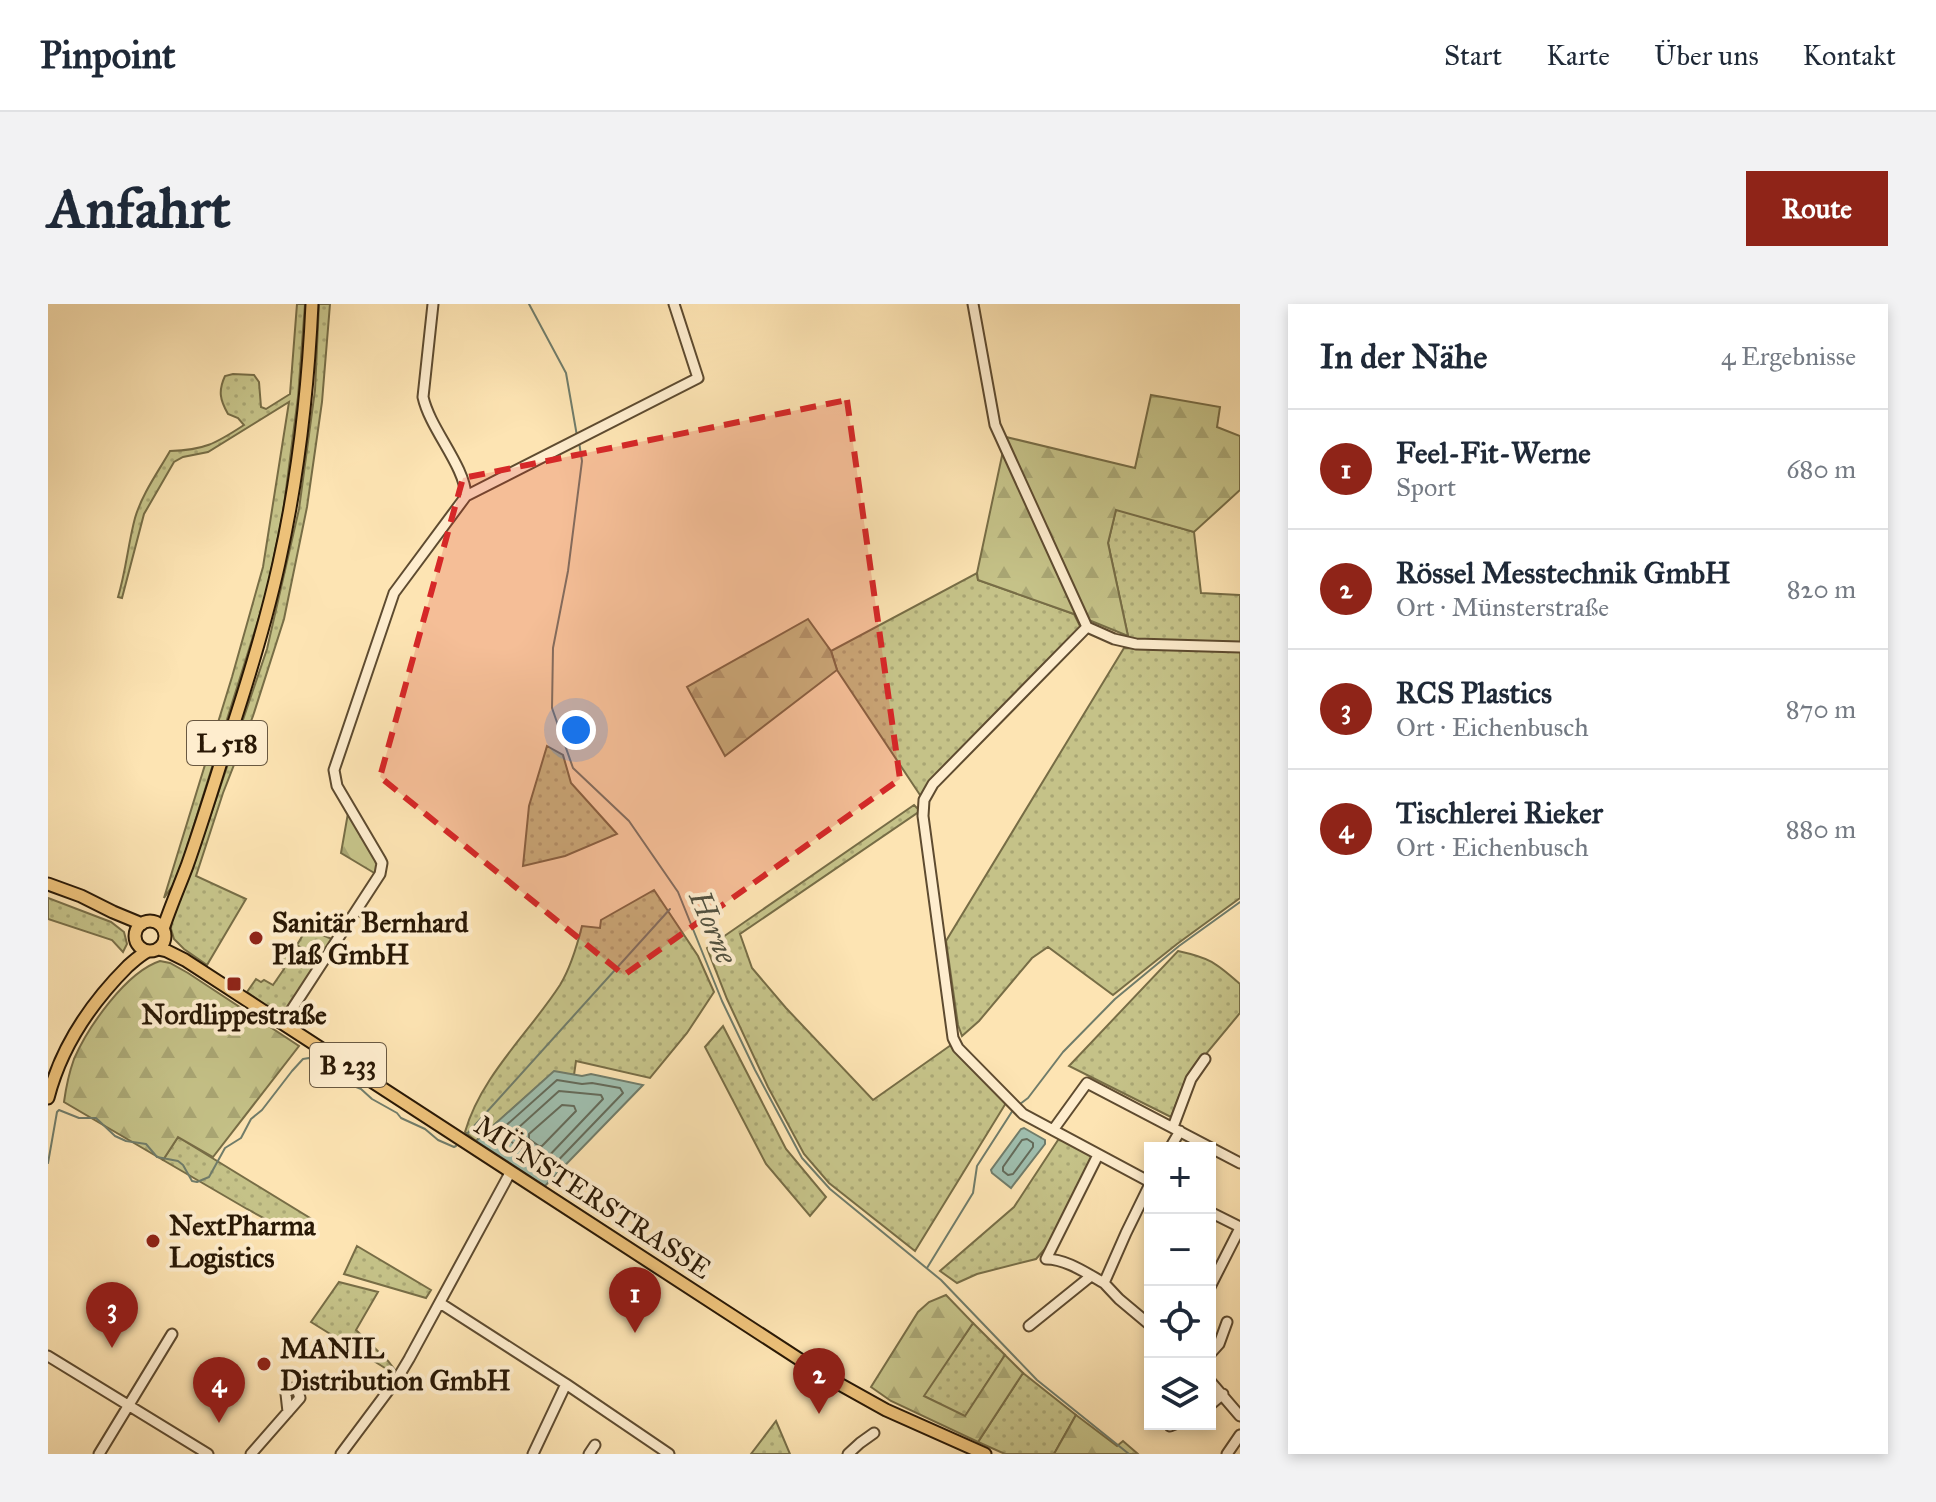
<!DOCTYPE html>
<html lang="de">
<meta charset="utf-8">
<style>
:root{--surface:#fff;--page:#f2f2f3;--text:#1f2937;--muted:#747a83;--line:#e0e1e3;--accent:#8f2418}
body{margin:0;font-family:"IM FELL Great Primer",serif;background:var(--page);color:var(--text)}
.controls{position:absolute;right:24px;bottom:24px;display:grid;overflow:hidden;border-radius:0px;box-shadow:0 4px 12px #0003}
.controls button{width:72px;height:72px;display:grid;place-items:center;padding:0;border:0;border-bottom:2px solid var(--line);background:var(--surface);color:var(--text);font:40px sans-serif}
.you{position:absolute;left:528px;top:426px;width:28px;height:28px;margin:-20px;border:6px solid #fff;border-radius:50%;background:#1a73e8;box-shadow:0 0 0 12px #1a73e833}
.badge{display:grid;place-items:center;width:52px;height:52px;border-radius:50%;background:var(--accent);color:#fff;font-size:26px;font-weight:700}
.pin{position:absolute;translate:-50% -66px;filter:drop-shadow(0 2px 4px #0008)}
.pin::after{content:'';position:absolute;top:42px;width:28px;height:24px;background:inherit;clip-path:polygon(0 0,100% 0,50% 100%)}
.list{margin:0;padding:0;list-style:none}
h2{display:flex;justify-content:space-between;align-items:center;height:104px;margin:0;padding:0 32px;font-size:34px}
h2 small{font-size:26px;font-weight:400;color:var(--muted)}
.list li{display:grid;grid-template-columns:52px 1fr auto;gap:24px;align-items:center;box-sizing:border-box;height:120px;padding:0 32px;border-top:2px solid var(--line)}
.list b{display:block;font-size:30px;white-space:nowrap}
.list p{margin:0;font-size:26px;white-space:nowrap;color:var(--muted)}
.list em{font-size:26px;font-style:normal;color:var(--muted)}
.icon{flex:none;width:44px;height:44px;fill:none;stroke:currentColor;stroke-width:2;stroke-linecap:round;stroke-linejoin:round}
.map{position:relative;flex:none;width:1192px;height:1150px;overflow:hidden;border-radius:0px}
header{display:flex;align-items:center;gap:48px;box-sizing:border-box;height:112px;padding:0 40px;background:var(--surface);border-bottom:2px solid var(--line)}
header strong{font-size:38px}
nav{display:flex;gap:44px;margin-inline-start:auto;font-size:28px}
.intro{display:flex;align-items:center;justify-content:space-between;box-sizing:border-box;height:192px;padding:0 48px}
h1{margin:0;font-size:56px}
.button{padding:20px 36px;border-radius:0px;background:var(--accent);color:#fff;font-size:28px;font-weight:700}
main{display:flex;gap:48px;padding:0 48px}
aside{flex:1;background:var(--surface);border-radius:0px;box-shadow:0 4px 12px #0003}
.map>svg:first-child{display:block}
</style>
<header>
<strong>Pinpoint</strong>
<nav><a>Start</a><a>Karte</a><a>Über uns</a><a>Kontakt</a></nav>
</header>
<div class="intro"><h1>Anfahrt</h1><a class="button">Route</a></div>
<main>
<div class="map">
<svg width="1192" height="1150" viewBox="0 0 1192 1150">
<defs>
<pattern id="grass-dots" width="8" height="8" patternUnits="userSpaceOnUse" patternTransform="scale(2)"><rect width="8" height="8" fill="#c5c288"/><path d="M2 2h.1M6 6h.1" fill="none" stroke="#a9a674" stroke-width="1.8" stroke-linecap="round"/></pattern>
<pattern id="forest-firs" width="22" height="20" patternUnits="userSpaceOnUse" patternTransform="scale(2)"><rect width="22" height="20" fill="#c5c288"/><path d="M5 1l3.5 6h-7zM16 11l3.5 6h-7z" fill="#a9a674"/></pattern>
</defs>
<rect width="100%" height="100%" fill="#fde4b3"/>
<filter id="stains"><feTurbulence type="fractalNoise" baseFrequency=".0025" numOctaves="4"/><feColorMatrix values="0 0 0 0 .2 0 0 0 0 .09 0 0 0 0 .02 0 0 0 .5 -.17"/></filter>
<radialGradient id="worn" r=".72"><stop offset=".6" stop-color="#630" stop-opacity="0"/><stop offset="1" stop-color="#630" stop-opacity=".3"/></radialGradient>
<path fill="url(#grass-dots)" stroke="#776d46" stroke-width="2" d="M249,0H257L250,93L235,209L218,291L134,559L125,581L116,594L184,373L215,263L241,98L160,148L135,153L126,158L96,210L74,294L70,293C78,267 80,240 87,214C94,190 110,168 122,147C156,146 167,140 196,121L190,114L180,110C172,96 170,87 177,72L185,70L206,71L211,78L213,103L218,105L242,90Z
M271,0H282L274,98L259,203L236,315L205,412L175,489L148,572L198,595L159,661L136,645L126,635L123,625L124,615L144,566L219,345L251,205L267,86Z
M1068,205L1146,228L1153,289L1192,291V338L1086,336L1080,332L1060,239Z
M929,269L930,276L1026,310L1033,324L874,494L789,366L783,347Z
M1076,344L1192,346V594L1129,640L1065,691L1000,643L984,654L931,717L914,732L910,721L898,637Z
M499,442L515,451L523,479L569,530L517,552L475,562L481,502Z
M866,501L872,507L692,630L704,664L738,704L825,796L903,741L958,799L867,947L781,879L756,850L720,783L679,695L659,644Z
M606,586L650,652L666,688L639,729L602,774L528,757L526,771L506,768L428,837L417,828C433,772 481,729 512,681C523,663 529,642 534,622L552,624L553,616Z
M0,594L63,618L76,628L79,640L75,648L64,636L0,615Z
M259,624L286,636L274,654L268,653L249,641Z
M245,646L265,660L266,665L238,708L231,711L199,688L208,675L213,678L216,676L225,681L236,665L225,657L230,650L239,652Z
M1130,647C1162,654 1167,658 1192,680V709L1138,774L1123,813L1021,762Z
M675,722L738,845L778,893L762,912L718,860L657,743Z
M130,833L262,914L247,931L199,905L115,856Z
M1012,833L1049,853L1003,938L988,955L929,970L909,979L892,967L966,903Z
M309,942L383,986L378,994L296,970Z
M291,978L330,988L308,1026L340,1057L347,1066L345,1069L263,1018Z
M925,1019L957,1051L917,1113L875,1092Z
M975,1069L1028,1111L1006,1150H957L930,1138Z
M728,1117L742,1150H703Z"/>
<path fill="url(#forest-firs)" stroke="#776d46" stroke-width="2" d="M1103,91L1172,103L1169,123L1192,132V186L1146,228L1068,206L1060,239L1080,332L1026,310L930,276L929,269L958,133L1087,164Z
M760,315L783,347L789,366L677,452L639,383Z
M300,509L330,560L328,570L293,549Z
M112,657L122,659L140,669L251,742L165,853L130,833L115,856L16,798C18,783 21,769 26,755C40,723 78,668 112,657Z
M898,991L925,1019L876,1092L917,1112L957,1051L975,1069L930,1138L843,1097L823,1083L870,1008L881,998Z
M1028,1111L1069,1142L1075,1137L1090,1150H1006Z"/>
<path fill="#9fbeae" stroke="#707c6a" stroke-width="2" d="M506,767L534,772L543,770L595,781L497,882L428,837Z
M976,824L997,836V840L963,884L944,869L943,866L973,825Z"/>
<g fill="none" stroke-linecap="round" stroke-linejoin="round">
<path stroke="#646b5a" stroke-width="2" d="M509,776L534,780L544,779L572,784L575,789L498,869L495,870L446,838L444,834Z
M511,787L553,791L555,795L497,856L493,857L462,837L460,833Z
M514,801L526,802L528,807L494,842H491L481,835V830Z
M979,835L985,839V843L965,870L960,871L955,867V863L974,836Z"/>
<path stroke="#707c6a" stroke-width="2" d="M481,0L518,69L529,132
M531,138L534,157L520,267L505,344L504,404L525,464L581,517L630,588L674,697L707,766L754,854L782,885L893,976L989,1076L1081,1150
M972,800L980,794L1015,748L1067,695L1131,642L1192,598
M418,831L622,605
M0,859L9,808L11,806L31,814H48L67,832L78,837L98,840L109,853L130,857L135,861L144,877L149,878L161,873L177,844L193,834L203,815L214,806L244,767L255,755L261,754L297,775L301,780L313,785L324,795L349,809L353,814L377,825L390,836L406,843L408,842
M879,964L925,889L929,862L965,806"/>
<g stroke="#5e4b30" stroke-width="13">
<path id="minor" d="M925,0L947,121L1039,323L1066,335L1088,340L1192,343
M418,192L650,74L626,0
M1039,323L885,480L876,496L875,512L905,734L910,744L975,810L1102,878
M235,719L332,570L334,559L332,555L289,482L286,466L346,289L418,192C417,162 382,125 375,93L385,0
M1125,823L1143,775L1157,755
M1005,826L1039,779L1192,859
M1122,844L1132,827
M1050,851L998,955C1018,955 1038,969 1056,979
M1102,880L1078,929L1056,979L1071,995L1102,1021
M1162,908L1192,923
M1162,983L1192,924
M392,999L518,1080L621,1150
M981,1022L1043,972
M1162,1050L1171,1040L1179,1018
M0,1052L160,1150
M1162,1077L1192,1112
M1162,1101L1175,1090
M1122,1122L1127,1120
M51,1150L124,1030
M203,1150L252,1094L249,1085L242,1084L238,1090L240,1108
M293,1150L349,1075L361,1055L462,869
M485,1150L518,1080
M541,1150L547,1141
M800,1150L812,1139L826,1129
M1179,1150L1192,1131"/>
</g>
<g stroke="#291805" stroke-width="15">
<path id="major" d="M0,580L33,592L65,608L94,620
M87 632a15 15 0 1 1 30 0a15 15 0 1 1-30 0Z
M115,625C122,604 131,583 139,562C151,528 162,493 173,458C195,393 216,327 231,259C250,174 260,87 264,0
M110,645L119,647L137,656L777,1072L838,1106L937,1150
M0,794C13,743 43,699 80,662C87,656 92,651 100,647"/>
</g>
<use href="#minor" stroke="#feedce" stroke-width="9"/>
<use href="#major" stroke="#eec27a" stroke-width="11"/>
</g>
<path fill="#d62828" fill-opacity="0.2" stroke="#d62828" stroke-width="6" stroke-dasharray="16 10" stroke-linejoin="round" d="M799,96L852,475L576,671L332,473L415,174Z"/>
<g fill="#8f2418" stroke="#feedce" stroke-width="3">
<circle cx="208" cy="634" r="8"/>
<rect x="178" y="672" width="16" height="16" rx="4"/>
<circle cx="105" cy="937" r="8"/>
<circle cx="216" cy="1060" r="8"/>
</g>
<g text-anchor="middle" dominant-baseline="central" stroke-width="8" stroke-linejoin="round" paint-order="stroke">
<g fill="#feedce" stroke="#695841" stroke-width="2">
<rect x="139" y="417" width="80" height="44" rx="6"/>
<rect x="262" y="739" width="76" height="44" rx="6"/>
</g>
<g font-size="26" font-weight="bold" fill="#291805">
<text x="179" y="439">L 518</text>
<text x="300" y="761">B 233</text>
</g>
<g font-size="28" font-weight="bold" fill="#291805" stroke="#feedce" text-anchor="start">
<text x="224" y="618">Sanitär Bernhard<tspan x="224" dy="32">Plaß GmbH</tspan></text>
<text x="186" y="710" text-anchor="middle">Nordlippestraße</text>
<text x="121" y="921">NextPharma<tspan x="121" dy="32">Logistics</tspan></text>
<text x="232" y="1044">MANIL<tspan x="232" dy="32">Distribution GmbH</tspan></text>
</g>
<g font-size="28" fill="#291805" stroke="#feedce">
<text transform="translate(545 893) rotate(33)">MÜNSTERSTRASSE</text>
</g>
<g font-size="30" font-style="italic" fill="#525240" stroke="#feedce">
<text transform="translate(665 623) rotate(67)">Horne</text>
</g>
</g>
<rect width="100%" height="100%" filter="url(#stains)"/>
<rect width="100%" height="100%" fill="url(#worn)"/>
</svg>
<div class="controls">
<button>+</button>
<button>−</button>
<button><svg class="icon" aria-label="locate" viewBox="0 0 24 24"><circle cx="12" cy="12" r="6"/><path d="M12 2v4M12 18v4M2 12h4M18 12h4"/></svg></button>
<button><svg class="icon" aria-label="layers" viewBox="0 0 24 24"><path d="M12 4l9 5-9 5-9-5zM3 14l9 5 9-5"/></svg></button>
</div>
<div class="you"></div>
<div class="pin badge" style="left:587px;top:1029px">1</div>
<div class="pin badge" style="left:771px;top:1110px">2</div>
<div class="pin badge" style="left:64px;top:1044px">3</div>
<div class="pin badge" style="left:171px;top:1119px">4</div>
</div>
<aside>
<h2>In der Nähe<small>4 Ergebnisse</small></h2>
<ul class="list">
<li><span class="badge">1</span><div><b>Feel-Fit-Werne</b><p>Sport</p></div><em>680 m</em></li>
<li><span class="badge">2</span><div><b>Rössel Messtechnik GmbH</b><p>Ort · Münsterstraße</p></div><em>820 m</em></li>
<li><span class="badge">3</span><div><b>RCS Plastics</b><p>Ort · Eichenbusch</p></div><em>870 m</em></li>
<li><span class="badge">4</span><div><b>Tischlerei Rieker</b><p>Ort · Eichenbusch</p></div><em>880 m</em></li>
</ul>
</aside>
</main>
